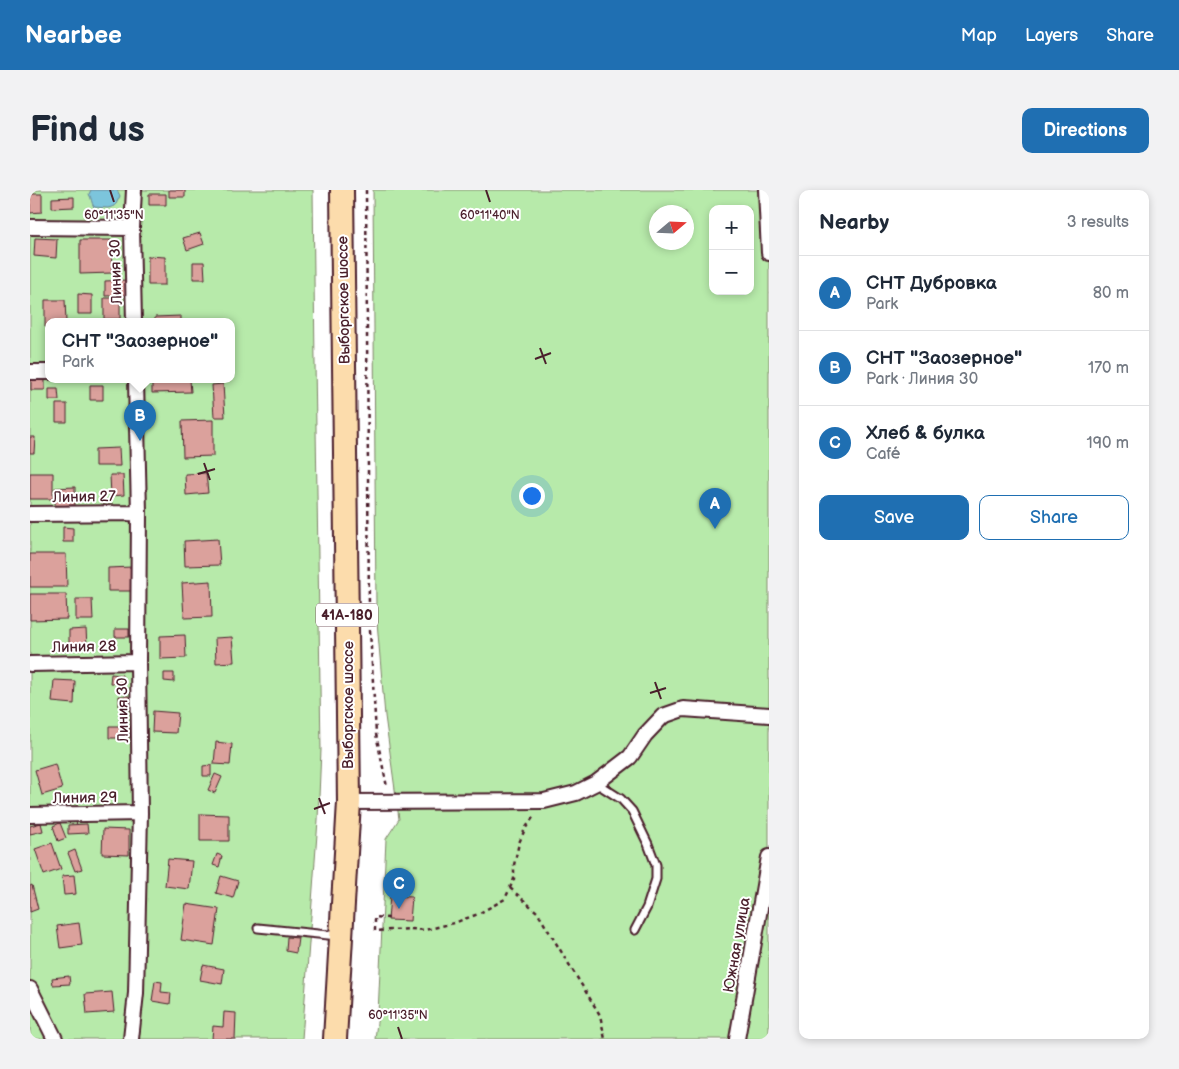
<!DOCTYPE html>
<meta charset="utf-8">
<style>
:root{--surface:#fff;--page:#f2f2f3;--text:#1f2937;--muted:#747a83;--line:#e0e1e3;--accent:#1f6fb2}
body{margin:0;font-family:"Balsamiq Sans",sans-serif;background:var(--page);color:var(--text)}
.controls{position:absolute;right:15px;top:15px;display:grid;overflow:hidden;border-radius:10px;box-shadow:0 2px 8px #0003}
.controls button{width:45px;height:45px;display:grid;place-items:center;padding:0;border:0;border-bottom:1px solid var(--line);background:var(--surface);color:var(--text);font:25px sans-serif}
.compass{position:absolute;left:619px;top:15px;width:45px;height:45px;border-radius:50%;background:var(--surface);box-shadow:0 2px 8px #0003;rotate:71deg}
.you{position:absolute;left:501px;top:305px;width:18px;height:18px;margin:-12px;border:4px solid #fff;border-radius:50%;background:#1a73e8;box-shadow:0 0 0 8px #1a73e833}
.badge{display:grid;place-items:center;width:32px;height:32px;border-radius:50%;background:var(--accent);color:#fff;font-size:16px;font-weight:700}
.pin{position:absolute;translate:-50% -41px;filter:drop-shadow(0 1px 2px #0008)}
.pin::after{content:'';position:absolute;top:26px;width:18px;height:15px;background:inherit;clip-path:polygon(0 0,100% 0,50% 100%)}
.popup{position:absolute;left:15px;top:128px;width:190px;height:65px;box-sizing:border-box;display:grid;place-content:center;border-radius:10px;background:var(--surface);filter:drop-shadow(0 1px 4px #0005);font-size:16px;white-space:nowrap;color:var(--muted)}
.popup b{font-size:19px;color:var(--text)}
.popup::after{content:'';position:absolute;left:50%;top:100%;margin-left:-10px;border:10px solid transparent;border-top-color:var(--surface)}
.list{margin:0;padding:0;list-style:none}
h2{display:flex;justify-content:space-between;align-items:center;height:65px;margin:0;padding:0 20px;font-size:21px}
h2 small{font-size:16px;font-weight:400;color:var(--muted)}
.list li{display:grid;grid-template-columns:32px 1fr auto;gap:15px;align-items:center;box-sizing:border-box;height:75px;padding:0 20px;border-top:1px solid var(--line)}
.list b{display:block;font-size:19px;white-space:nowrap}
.list p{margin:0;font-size:16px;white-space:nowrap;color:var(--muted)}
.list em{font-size:16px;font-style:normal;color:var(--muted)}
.actions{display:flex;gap:10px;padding:15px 20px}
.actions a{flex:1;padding:11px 0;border:1px solid var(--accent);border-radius:10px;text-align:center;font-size:18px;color:var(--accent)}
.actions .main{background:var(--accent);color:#fff}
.map{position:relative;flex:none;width:739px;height:849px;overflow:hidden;border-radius:10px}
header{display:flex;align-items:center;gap:30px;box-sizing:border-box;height:70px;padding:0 25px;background:var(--accent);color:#fff}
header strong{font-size:24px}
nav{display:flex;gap:28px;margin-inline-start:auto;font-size:18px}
.intro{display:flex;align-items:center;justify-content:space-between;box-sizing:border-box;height:120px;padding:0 30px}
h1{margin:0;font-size:35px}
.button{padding:12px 22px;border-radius:10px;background:var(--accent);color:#fff;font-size:18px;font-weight:700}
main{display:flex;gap:30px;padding:0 30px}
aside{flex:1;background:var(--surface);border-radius:10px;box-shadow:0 2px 8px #0003}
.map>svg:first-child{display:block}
</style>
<header>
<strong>Nearbee</strong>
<nav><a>Map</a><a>Layers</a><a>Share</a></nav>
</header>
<div class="intro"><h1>Find us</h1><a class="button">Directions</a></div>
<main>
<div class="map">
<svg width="739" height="849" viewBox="0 0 739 849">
<rect width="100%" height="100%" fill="#fff"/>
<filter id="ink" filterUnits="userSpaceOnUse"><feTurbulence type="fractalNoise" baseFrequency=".02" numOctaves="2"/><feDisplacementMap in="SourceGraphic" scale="10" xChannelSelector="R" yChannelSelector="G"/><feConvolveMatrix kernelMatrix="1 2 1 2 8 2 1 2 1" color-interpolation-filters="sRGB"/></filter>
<g filter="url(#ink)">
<path fill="#b7eaaa" stroke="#80846a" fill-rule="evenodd" d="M0,0H283L285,173L291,560L288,630L272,849H0ZM19,132H201V190H19Z
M343,0H739V849H345L348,824L356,649L369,629L355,526L346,420ZM683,19H720V101H683ZM626,22H656V52H626Z"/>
<path fill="#7cc5dc" stroke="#688395" d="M61,0H87L90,6L85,16L78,18L64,17C61,12 62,9 59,4Z"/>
<path fill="#dba19c" stroke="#4a1f2b" d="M139,0H155V7H139Z
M0,4H12V22L0,23Z
M119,4H136V15H119Z
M44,7V17L22,18V8Z
M170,43L174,54L157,60L153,48Z
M5,48L27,49L26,68L4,66Z
M50,50H81L82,83L50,84Z
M118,66L135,67V95H118Z
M163,72H174L175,89H163Z
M97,90V105L75,106V91Z
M48,104L62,105V124H48Z
M74,108H90V129H74Z
M15,110H35L36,132H19V137H15Z
M151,126V132H125V127Z
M1,189H15V200H1Z
M122,190H160L161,202L122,203Z
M193,194L195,227H184L182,195Z
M60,195H73V210H60Z
M19,199H28L29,210H19Z
M26,214H37V232H26Z
M183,230V266L153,267L152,231Z
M0,247H5L4,263H0Z
M89,258L90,276H65V259Z
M0,283H23V309H0Z
M176,283L178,303L156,305L155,284Z
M80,285H93L94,305L81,306Z
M45,297V315L25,316V298Z
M33,337L43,338V352H33Z
M188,349L190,375L155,376L154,351Z
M0,364H36L37,397H0Z
M102,377V401H78V378Z
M181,391L182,427L154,428L152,393Z
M0,404H36L37,429L0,430Z
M46,409H62L63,430H46Z
M56,439L57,456H39V440Z
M85,439H99V447H85Z
M155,445L156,468L130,469V446Z
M202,447L204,472L186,473L185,448Z
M134,483H144V492L134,491Z
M81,484L92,485L91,494L80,493Z
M24,490L45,491L44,514L22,512Z
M89,506H99V516H89Z
M123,521L148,523L146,543L122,542Z
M79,536H99V548H79Z
M186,552L202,554L200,575L184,574Z
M25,574L32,599L12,605L5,580Z
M181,575V586H173V576Z
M185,584L192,587L185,603L178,600Z
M170,624L199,625V651H170Z
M11,633L13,641L0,644V636Z
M30,633L36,648L28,651L23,636Z
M57,634L58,643L38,644V635Z
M73,639L99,640V665L72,664Z
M22,653L31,679L14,685L5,659Z
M45,660L52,679L45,681L38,663Z
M187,664L192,666L189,677L183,675Z
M138,669L162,671L159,699L135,696Z
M44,685L46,704L34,705L32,686Z
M191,686L208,691L203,708L186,703Z
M2,695L8,719L0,722V696Z
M360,706L382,707L380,731L358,730Z
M156,714L189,719L184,755L151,750Z
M49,733L52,755L30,758L27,736Z
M257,747L268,748L266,763L256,761Z
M173,775L194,779L192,794L170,790Z
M39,786L40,794L23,795L22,788Z
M125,791L132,792L131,802L141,803L140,814L122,811Z
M82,802L84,822L57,824L55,804Z
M194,822L206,823L205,849H182L183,836L193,837Z"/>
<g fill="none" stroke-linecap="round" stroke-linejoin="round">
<g stroke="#4a1f2b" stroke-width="11">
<path id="lane" d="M566,593L591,609L602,621L618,654L626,675V689L617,717L605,740
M228,738L308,746"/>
</g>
<g stroke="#4a1f2b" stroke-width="18">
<path id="street" d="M104,0L102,38L104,132
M736,0L739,63
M0,37L102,38
M0,182H19
M0,324L109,323
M0,474L108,472
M319,612L514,611L546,603L566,593L600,567L615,545L633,526L653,519L739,525
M0,625L110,623
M0,799L25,849
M101,849L106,803L110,623L108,472L109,323L106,190
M707,849L739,667"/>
</g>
<g stroke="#4a1f2b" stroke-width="26">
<path id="primary" d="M305,849L319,612L312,0"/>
</g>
<path stroke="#4a1f2b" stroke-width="2.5" stroke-dasharray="4 4" stroke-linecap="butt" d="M336,0L339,423L346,544L357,597
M480,698L507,722L570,825L575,849
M359,728L345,727V741L380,739L395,740L424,733L448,724L475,709L484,689V675L489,653L495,639L504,626"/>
<use href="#lane" stroke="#fff" stroke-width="7"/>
<use href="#street" stroke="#fff" stroke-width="14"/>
<use href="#primary" stroke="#fcdcac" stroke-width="22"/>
</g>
</g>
<path fill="none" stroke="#4a1f2b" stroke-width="2" d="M80,0L84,12M456,0L460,12M510,158L516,174M505,169L521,163M174,273L180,290M168,284L185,279M625,492L631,509M620,503L636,498M289,608L295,624M284,619L300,613M368,837L372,849"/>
<g text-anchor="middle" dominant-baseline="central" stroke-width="4" stroke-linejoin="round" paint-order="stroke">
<rect fill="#fff" stroke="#80626b" stroke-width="1" x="286" y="413.5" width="62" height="23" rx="4"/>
<g font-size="14" font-weight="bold" fill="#4a1f2b">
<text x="317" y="425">41А-180</text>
</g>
<g font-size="15" fill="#4a1f2b" stroke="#fff">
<text transform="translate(86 82) rotate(-92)">Линия 30</text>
<text transform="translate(314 110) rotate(-91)">Выборгское шоссе</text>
<text transform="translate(54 307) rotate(-1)">Линия 27</text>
<text transform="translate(54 457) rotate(-1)">Линия 28</text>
<text transform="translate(318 515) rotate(-90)">Выборгское шоссе</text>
<text transform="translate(93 520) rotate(-91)">Линия 30</text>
<text transform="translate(55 608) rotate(-1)">Линия 29</text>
<text transform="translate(707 755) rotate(-80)">Южная улица</text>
</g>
</g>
<g font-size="12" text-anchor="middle" fill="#4a1f2b" stroke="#fff" stroke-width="4" stroke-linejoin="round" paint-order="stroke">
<text x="460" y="29">60°11'40"N</text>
<text x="84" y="29">60°11'35"N</text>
<text x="368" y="829">60°11'35"N</text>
</g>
</svg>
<div class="controls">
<button>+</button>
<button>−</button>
</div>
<svg class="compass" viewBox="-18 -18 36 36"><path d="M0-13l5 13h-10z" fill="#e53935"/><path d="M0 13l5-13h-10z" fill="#747a83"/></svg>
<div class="you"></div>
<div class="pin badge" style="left:685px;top:339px">A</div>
<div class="pin badge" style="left:110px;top:251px">B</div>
<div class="popup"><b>СНТ &quot;Заозерное&quot;</b>Park</div>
<div class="pin badge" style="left:369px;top:719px">C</div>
</div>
<aside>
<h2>Nearby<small>3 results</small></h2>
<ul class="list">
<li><span class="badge">A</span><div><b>СНТ Дубровка</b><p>Park</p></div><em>80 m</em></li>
<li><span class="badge">B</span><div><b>СНТ &quot;Заозерное&quot;</b><p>Park · Линия 30</p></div><em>170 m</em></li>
<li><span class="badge">C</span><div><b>Хлеб &amp; булка</b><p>Café</p></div><em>190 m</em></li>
</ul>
<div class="actions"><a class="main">Save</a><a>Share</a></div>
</aside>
</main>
